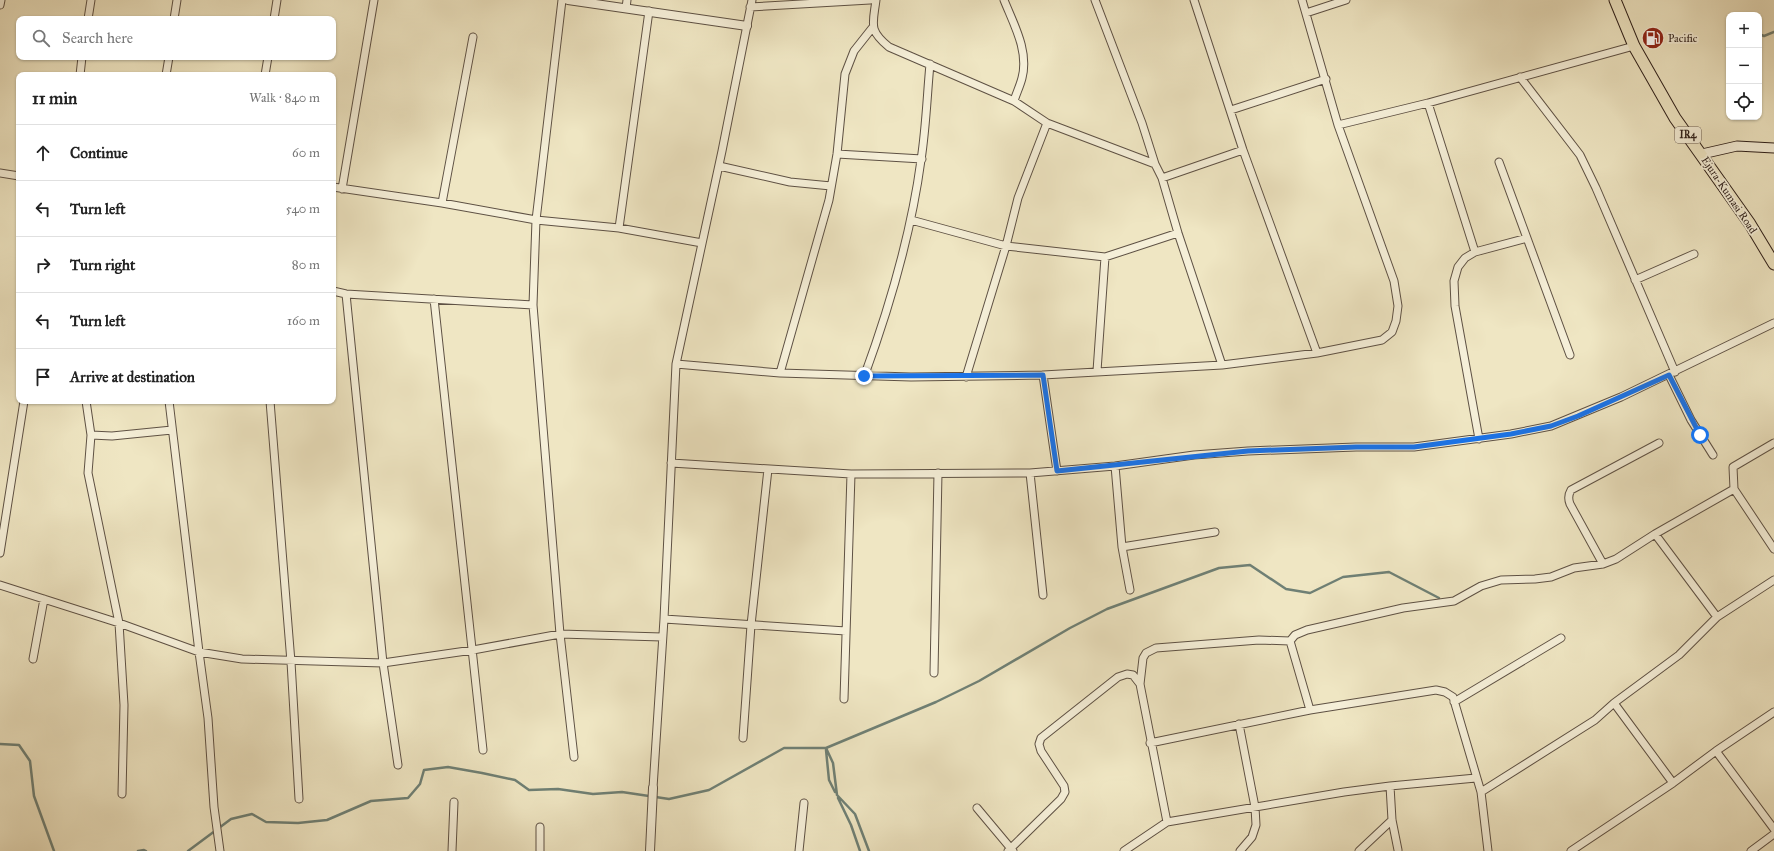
<!DOCTYPE html>
<meta charset="utf-8">
<style>
:root{--surface:#fff;--page:#f2f2f2;--text:#222;--muted:#767676;--line:#e0e0e0}
body{margin:0;font-family:"IM FELL Great Primer",serif;background:var(--page);color:var(--text)}
.controls{position:absolute;right:12px;top:12px;display:grid;overflow:hidden;border-radius:8px;box-shadow:0 1px 3px #0004}
.controls button{width:36px;height:36px;display:grid;place-items:center;padding:0;border:0;border-bottom:1px solid var(--line);background:var(--surface);color:var(--text);font:20px sans-serif}
.stop{position:absolute;width:12px;height:12px;margin:-9px;border:3px solid #1a73e8;border-radius:50%;background:#fff}
.stop.end{background:#1a73e8;border-color:#fff;box-shadow:0 1px 4px #0008}
.list{margin:0;padding:0;list-style:none}
h2{display:flex;justify-content:space-between;align-items:center;height:52px;margin:0;padding:0 16px;font-size:17px}
h2 small{font-size:13px;font-weight:400;color:var(--muted)}
.list li{display:grid;grid-template-columns:26px 1fr auto;gap:12px;align-items:center;box-sizing:border-box;height:56px;padding:0 16px;border-top:1px solid var(--line)}
.list b{display:block;font-size:15px;white-space:nowrap}
.list em{font-size:13px;font-style:normal;color:var(--muted)}
.icon{flex:none;width:22px;height:22px;fill:none;stroke:currentColor;stroke-width:2;stroke-linecap:round;stroke-linejoin:round}
.map{position:relative;flex:none;width:1774px;height:851px;overflow:hidden}
.search{position:absolute;background:var(--surface);box-shadow:0 1px 3px #0004;left:16px;top:16px;width:320px;height:44px;display:flex;align-items:center;gap:10px;box-sizing:border-box;padding:0 14px;border-radius:8px;color:var(--muted);font-size:15px}
.panel{position:absolute;background:var(--surface);box-shadow:0 1px 3px #0004;left:16px;top:72px;width:320px;height:332px;border-radius:8px}
.map>svg:first-child{display:block}
</style>
<div class="map">
<svg width="1774" height="851" viewBox="0 0 1774 851">
<rect width="100%" height="100%" fill="#efe6c3"/>
<filter id="stains"><feTurbulence type="fractalNoise" baseFrequency=".005" numOctaves="4"/><feColorMatrix values="0 0 0 0 .2 0 0 0 0 .09 0 0 0 0 .02 0 0 0 .5 -.17"/></filter>
<radialGradient id="worn" r=".72"><stop offset=".6" stop-color="#630" stop-opacity="0"/><stop offset="1" stop-color="#630" stop-opacity=".3"/></radialGradient>
<g fill="none" stroke-linecap="round" stroke-linejoin="round">
<path stroke="#6f8075" stroke-width="2.5" d="M1759,34L1764,36L1774,32
M0,744L19,745L30,761L34,796L54,851
M826,748L833,763L837,795L855,814L869,851
M826,750L829,780L835,792
M838,798L851,825L860,851
M138,851L144,850L146,851
M188,851L231,819L252,814L266,822L298,823L327,820L371,801L408,798L420,784L424,770L448,767L482,773L515,780L529,790L558,789L593,794L622,792L669,799L709,790L784,748H826L936,702L979,681L1070,628L1107,609L1219,568L1250,565L1286,589L1310,593L1343,577L1389,572L1439,598"/>
<g stroke="#5e5144" stroke-width="9">
<path id="minor" d="M562,0L536,220L533,305L560,634L574,757
M876,0C873,24 868,30 889,47L1014,101L1047,123L1155,164L1162,178L1178,233L1222,365
M1004,0C1014,25 1029,51 1022,78C1020,86 1016,94 1014,101
M1095,0L1142,123L1155,164
M1194,0L1243,150L1317,353
M0,5L1,0
M750,7L870,0
M626,8L627,0
M1306,13L1346,0
M88,19L91,0
M174,19L177,0
M274,19L277,0
M80,75L82,57
M166,75L169,57
M265,75L268,57
M1520,77L1580,155L1596,188L1675,372
M1428,103L1475,252
M1231,110L1326,79
M1338,125L1428,103L1634,46
M837,154L922,159
M1499,162L1570,355
M719,166L790,182L831,186
M0,173L19,176
M1162,178L1243,150
M333,187L442,203L536,220L619,228L702,243
M342,189L374,0
M442,203L473,37
M911,220L1006,246L1105,257L1178,233
M619,228L649,11
M1635,280L1694,254
M333,291L346,294L533,305
M346,294L383,663L398,765
M434,299L483,750
M676,364L780,373L911,377L1043,375L1222,365L1317,353L1382,340L1392,332L1396,321L1398,306L1394,281L1338,125L1302,0
M1097,371L1105,257
M780,373L829,200L837,154L845,74L854,51L873,27
M1043,375L1057,471
M1669,375L1691,420L1713,455
M864,377C890,306 911,235 921,160C926,128 927,96 930,64
M966,377L1006,246L1018,198L1047,123
M86,401L91,435
M169,401L199,652L208,718L214,807L220,851
M270,401L291,662L299,799
M1479,439L1455,306L1454,281L1458,267L1465,258L1475,252L1527,238
M1774,443L1733,467L1734,489L1774,549
M671,463L851,474L1030,473L1115,466L1194,455L1248,451L1356,447H1414L1511,434L1551,426L1621,397L1774,323
M1115,466L1122,547L1130,590
M1030,473L1043,595
M1655,534L1717,617
M1122,547L1215,532
M0,553L24,401
M1603,564L1570,504C1568,499 1568,495 1571,490L1659,443
M0,585L119,623L199,652L242,659L383,663L473,650L560,634L662,637
M664,619L846,631
M1290,641L1295,635L1307,630L1403,608L1454,601L1481,586L1501,580L1535,579L1551,577L1574,568L1603,564L1616,559L1655,534L1734,489
M33,659L44,599
M934,673L938,473
M844,699L851,474
M1454,702L1561,638
M1614,703L1673,783
M1239,724L1255,807L1256,825L1252,837L1240,851
M743,738L751,625L768,469
M1150,743L1310,710L1436,690L1445,692L1453,697L1481,792L1488,851
M1716,751L1774,829
M1390,786L1392,820L1398,850
M653,788L664,619L676,364L722,151L752,0
M1481,792L1595,720L1614,703L1679,655L1717,617L1774,580
M122,794L124,705L119,623L88,473L91,435L112,436L172,430
M977,808L1013,851
M1167,822L1140,684L1143,658L1146,653L1156,648L1259,640L1290,641L1310,710
M452,851L454,802
M540,851V827
M799,851L804,803
M1008,851L1061,799L1065,792L1064,786L1041,751L1039,744L1041,738L1118,677L1127,674L1133,675L1140,684
M1124,851L1167,822L1344,792L1390,786L1476,778
M1359,851L1392,820
M1571,851L1673,783L1716,751L1774,712
M1751,851L1774,834"/>
</g>
<g stroke="#5e5144" stroke-width="10">
<path id="tertiary" d="M568,0L747,26
M650,851L653,788"/>
</g>
<g stroke="#2e1f19" stroke-width="11">
<path id="secondary" d="M1702,154L1737,146L1774,148"/>
</g>
<g stroke="#2e1f19" stroke-width="13">
<path id="primary" d="M1615,0L1634,46L1675,118L1750,224L1774,264"/>
</g>
<use href="#minor" stroke="#f5efd8" stroke-width="7"/>
<use href="#tertiary" stroke="#f5efd8" stroke-width="8"/>
<use href="#secondary" stroke="#f5efd8" stroke-width="9"/>
<use href="#primary" stroke="#efe6c3" stroke-width="11"/>
</g>
<g fill="none" stroke-linecap="round" stroke-linejoin="round">
<path stroke="#1a73e8" stroke-width="5" d="M864,376L1043,375L1057,471L1248,451L1356,447H1414L1511,434L1551,426L1578,416L1669,375L1700,435"/>
</g>
<defs>
<g id="fuel-disc" transform="scale(1.15)"><circle r="9.5" fill="#8f2418" stroke="#f5efd8"/><path d="M-5.5-6h7V0h2V4h1.3V-2.5L3-4.5l.8-.8L6-3V5H2.5V1h-1V6h-7ZM-4.2-4.7v3.2H.2V-4.7Z" fill="#fff"/></g>
</defs>
<g fill-rule="evenodd">
<use href="#fuel-disc" x="1653" y="38"/>
</g>
<g text-anchor="middle" dominant-baseline="central" stroke-width="3.5" stroke-linejoin="round" paint-order="stroke">
<rect fill="#f5efd8" stroke="#6a5d52" stroke-width="1" x="1675" y="127" width="26" height="16" rx="3"/>
<g font-size="10" font-weight="bold" fill="#2e1f19">
<text x="1688" y="135">IR4</text>
</g>
<g font-size="11" fill="#2e1f19" stroke="#f5efd8" text-anchor="start">
<text x="1668" y="38">Pacific</text>
</g>
<g font-size="11" fill="#2e1f19" stroke="#f5efd8">
<text transform="translate(1729 195) rotate(56)">Ejura-Kumasi Road</text>
</g>
</g>
<rect width="100%" height="100%" filter="url(#stains)"/>
<rect width="100%" height="100%" fill="url(#worn)"/>
</svg>
<div class="controls">
<button>+</button>
<button>−</button>
<button><svg class="icon" aria-label="locate" viewBox="0 0 24 24"><circle cx="12" cy="12" r="6"/><path d="M12 2v4M12 18v4M2 12h4M18 12h4"/></svg></button>
</div>
<div class="stop" style="left:1700px;top:435px"></div>
<div class="stop end" style="left:864px;top:376px"></div>
<div class="search"><svg class="icon" aria-label="search" viewBox="0 0 24 24"><circle cx="10" cy="10" r="6"/><path d="M15 15l6 6"/></svg>Search here</div>
<section class="panel">
<h2>11 min<small>Walk · 840 m</small></h2>
<ul class="list">
<li><svg class="icon" aria-label="ahead" viewBox="0 0 24 24"><path d="M12 20V5M6 11l6-6 6 6"/></svg><div><b>Continue</b></div><em>60 m</em></li>
<li><svg class="icon" aria-label="left" viewBox="0 0 24 24"><path d="M17 20v-9H6M10 6l-5 5 5 5"/></svg><div><b>Turn left</b></div><em>540 m</em></li>
<li><svg class="icon" aria-label="right" viewBox="0 0 24 24"><path d="M7 20v-9h11M14 6l5 5-5 5"/></svg><div><b>Turn right</b></div><em>80 m</em></li>
<li><svg class="icon" aria-label="left" viewBox="0 0 24 24"><path d="M17 20v-9H6M10 6l-5 5 5 5"/></svg><div><b>Turn left</b></div><em>160 m</em></li>
<li><svg class="icon" aria-label="arrive" viewBox="0 0 24 24"><path d="M6 21V4h12l-3 4 3 4H6"/></svg><div><b>Arrive at destination</b></div></li>
</ul>
</section>
</div>
